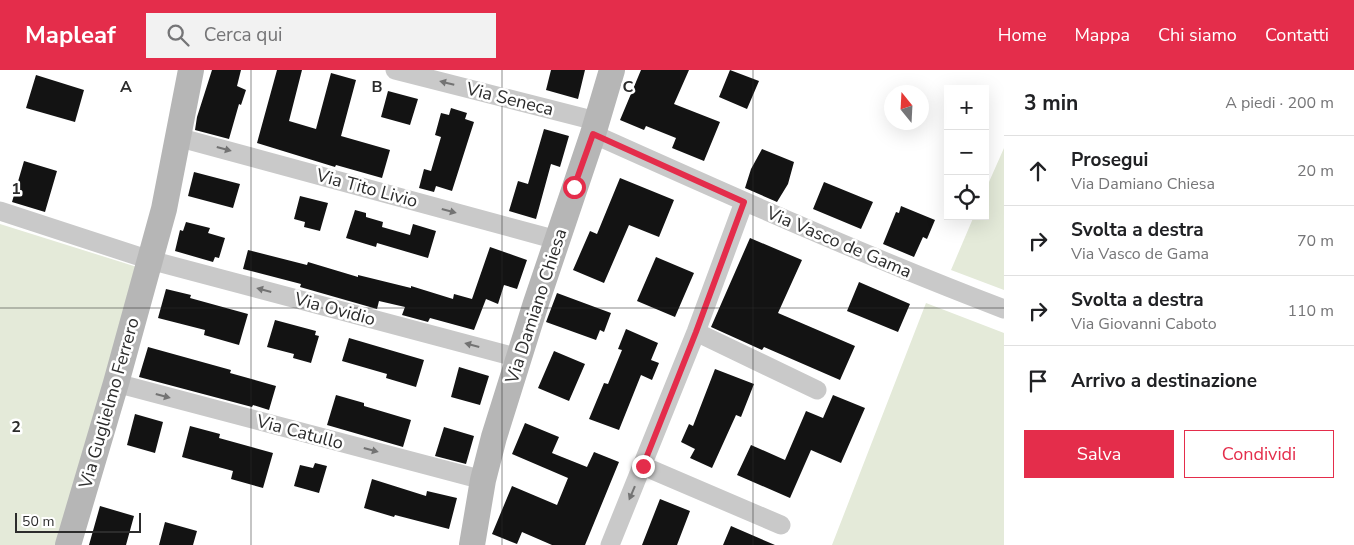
<!DOCTYPE html>
<html lang="it">
<meta charset="utf-8">
<style>
:root{--surface:#fff;--page:#f2f2f2;--text:#202124;--muted:#757577;--line:#e0e0e0;--accent:#e42d4b}
body{margin:0;font-family:"Nunito Sans",sans-serif;background:var(--page);color:var(--text)}
.controls{position:absolute;right:15px;top:15px;display:grid;overflow:hidden;border-radius:0px;box-shadow:0 5px 20px #0002}
.controls button{width:45px;height:45px;display:grid;place-items:center;padding:0;border:0;border-bottom:1px solid var(--line);background:var(--surface);color:var(--text);font:25px sans-serif}
.compass{position:absolute;left:884px;top:15px;width:45px;height:45px;border-radius:50%;background:var(--surface);box-shadow:0 5px 20px #0002;rotate:342deg}
.scale{position:absolute;left:15px;bottom:12px;width:126px;box-sizing:border-box;padding-left:5px;border:2px solid #2c2c2c;border-top:0;font-size:14px;line-height:18px;white-space:nowrap;color:#2c2c2c;-webkit-text-stroke:4px #fff;paint-order:stroke}
.stop{position:absolute;width:15px;height:15px;margin:-11px;border:4px solid #e42d4b;border-radius:50%;background:#fff}
.stop.end{background:#e42d4b;border-color:#fff;box-shadow:0 1px 5px #0008}
.list{margin:0;padding:0;list-style:none}
h2{display:flex;justify-content:space-between;align-items:center;height:65px;margin:0;padding:0 20px;font-size:21px}
h2 small{font-size:16px;font-weight:400;color:var(--muted)}
.list li{display:grid;grid-template-columns:32px 1fr auto;gap:15px;align-items:center;box-sizing:border-box;height:70px;padding:0 20px;border-top:1px solid var(--line)}
.list b{display:block;font-size:19px;white-space:nowrap}
.list p{margin:0;font-size:16px;white-space:nowrap;color:var(--muted)}
.list em{font-size:16px;font-style:normal;color:var(--muted)}
.actions{display:flex;gap:10px;padding:15px 20px}
.actions a{flex:1;padding:11px 0;border:1px solid var(--accent);border-radius:0px;text-align:center;font-size:18px;color:var(--accent)}
.actions .main{background:var(--accent);color:#fff}
.icon{flex:none;width:28px;height:28px;fill:none;stroke:currentColor;stroke-width:2;stroke-linecap:round;stroke-linejoin:round}
.map{position:relative;flex:none;width:1004px;height:475px;overflow:hidden}
header{display:flex;align-items:center;gap:30px;box-sizing:border-box;height:70px;padding:0 25px;background:var(--accent);color:#fff}
header strong{font-size:24px}
nav{display:flex;gap:28px;margin-inline-start:auto;font-size:18px}
.search{width:350px;height:45px;background:var(--page);display:flex;align-items:center;gap:12px;box-sizing:border-box;padding:0 18px;border-radius:0px;color:var(--muted);font-size:19px}
main{display:flex}
aside{flex:1;background:var(--surface)}
.map>svg:first-child{display:block}
</style>
<header>
<strong>Mapleaf</strong>
<div class="search"><svg class="icon" aria-label="search" viewBox="0 0 24 24"><circle cx="10" cy="10" r="6"/><path d="M15 15l6 6"/></svg>Cerca qui</div>
<nav><a>Home</a><a>Mappa</a><a>Chi siamo</a><a>Contatti</a></nav>
</header>
<main>
<div class="map">
<svg width="1004" height="475" viewBox="0 0 1004 475">
<rect width="100%" height="100%" fill="#fff"/>
<path fill="#e4ead9" d="M1004,78V220L951,200L974,146H985V121Z
M0,154L137,197L62,475H0Z
M926,233L1004,263V475H832Z"/>
<path fill="#131313" d="M212,0H241L237,16L246,20L241,35L239,34L229,69L195,60L197,47Z
M277,0H302L289,51L316,59L331,3L356,10L341,66L390,80L382,108L336,95L335,97L257,73Z
M551,0H585L578,29L546,20Z
M641,0H689L674,34L720,52L704,91L672,78L676,68L646,56L644,60L620,50Z
M730,0L759,11L747,39L719,27Z
M36,5L84,20L75,52L26,38Z
M388,21L418,29L410,55L381,47Z
M451,38L467,43L465,49L474,52L452,121L436,116L434,122L419,118L424,99L431,101L441,67L435,65L441,43L449,45Z
M544,59L569,66L560,97L551,94L536,149L509,141L518,111L528,114Z
M762,79L794,92L788,114L777,132L745,118L751,99Z
M24,91L57,101L45,142L12,132Z
M194,102L240,114L233,138L188,126Z
M620,108L674,130L659,167L629,155L604,213L573,200L590,161L597,164Z
M824,112L873,132L861,159L813,139Z
M300,126L328,133L320,161L304,157L305,152L294,149Z
M901,136L935,150L927,169L923,167L914,187L883,174L896,142L899,143Z
M355,140L366,143V147L383,152L382,157L410,165L413,154L436,161L428,188L377,173L376,177L346,168Z
M186,152L210,158L208,163L225,168L219,188L215,187L213,192L175,181L180,160L183,161Z
M750,168L802,190L778,243L855,276L840,310L764,277L762,280L711,257Z
M490,177L527,190L517,219L504,215L498,234L486,229L474,260L430,248L428,252L402,245L405,237L379,231L377,239L300,217L301,214L243,199L248,180L307,195L308,192L358,207V205L411,218V216L453,229L454,224L472,229Z
M656,187L694,203L675,247L637,231Z
M859,212L910,234L898,262L847,241Z
M166,219L191,225L190,228L248,244L239,275L204,265L205,260L158,248Z
M557,223L611,243L604,262L600,260L596,270L546,252Z
M275,250L316,261L315,265L319,266L311,293L293,288L294,284L267,277Z
M626,259L658,273L651,290L659,293L652,310L641,305L619,360L589,349L604,313L608,314L622,280L618,279Z
M349,268L424,290L416,317L386,308L387,304L342,291Z
M148,277L231,300L230,303L276,316L269,340L253,335L252,337L139,307Z
M554,281L585,294L569,331L538,318Z
M459,297L489,306L480,335L451,327Z
M715,299L754,314L741,347L736,345L712,398L690,388L695,379L681,372L689,354L693,356Z
M336,325L364,333V336L411,350L403,377L327,355Z
M833,325L865,338L841,393L811,380L790,428L737,405L751,375L785,390L806,341L823,348Z
M135,344L163,352L155,383L127,375Z
M525,353L559,367L552,383L587,397L594,382L619,392L585,475H552L522,462L517,474L492,464L512,416L557,435L568,408L512,384Z
M190,356L220,364L219,368L273,383L263,418L231,409L233,401L182,387Z
M444,357L474,366L466,394L435,386Z
M315,393L327,396L319,423L294,416L300,395L313,398Z
M372,409L426,426L427,421L457,428L449,459L395,445L394,447L364,438Z
M660,429L690,441L677,475H642Z
M100,436L134,446L126,475H89Z
M165,452L197,461L193,475H159Z
M731,456L775,475H723Z"/>
<g fill="none" stroke-linecap="round" stroke-linejoin="round">
<path stroke="#c9c9c9" stroke-width="19" d="M395,0L596,51
M593,64C729,125 865,186 1004,239
M177,67L557,170
M0,141L150,190L519,288
M696,262L817,320
M116,313L483,410
M643,396L781,455
M610,475L696,262L744,132"/>
<path stroke="#b6b6b6" stroke-width="26" d="M68,475L116,313L164,139L191,0
M472,475L483,410L494,367L536,233L593,64L612,0"/>
</g>
<defs><path id="oneway-solid" d="M-6-.8H1V-3.2L6.5 0L1 3.2V.8H-6Z" transform="scale(1.25)"/></defs>
<g fill="#737373">
<use href="#oneway-solid" transform="translate(447 13) rotate(-166)"/>
<use href="#oneway-solid" transform="translate(224 79) rotate(15)"/>
<use href="#oneway-solid" transform="translate(449 141) rotate(15)"/>
<use href="#oneway-solid" transform="translate(264 220) rotate(-165)"/>
<use href="#oneway-solid" transform="translate(472 275) rotate(-165)"/>
<use href="#oneway-solid" transform="translate(163 326) rotate(15)"/>
<use href="#oneway-solid" transform="translate(371 380) rotate(15)"/>
<use href="#oneway-solid" transform="translate(632 423) rotate(113)"/>
</g>
<g fill="none" stroke-linecap="round" stroke-linejoin="round">
<path stroke="#e42d4b" stroke-width="6" d="M574,117L593,64L744,132L696,262L643,396"/>
</g>
<path fill="none" stroke="#2c2c2c" stroke-width="1" stroke-opacity="0.55" d="M251,0V475M502,0V475M753,0V475M0,238H1004"/>
<g text-anchor="middle" dominant-baseline="central" stroke-width="5" stroke-linejoin="round" paint-order="stroke">
<g font-size="18" fill="#2c2c2c" stroke="#fff">
<text transform="translate(510 29) rotate(14)">Via Seneca</text>
<text transform="translate(367 118) rotate(15)">Via Tito Livio</text>
<text transform="translate(839 172) rotate(23)">Via Vasco de Gama</text>
<text transform="translate(536 236) rotate(-72)">Via Damiano Chiesa</text>
<text transform="translate(335 239) rotate(15)">Via Ovidio</text>
<text transform="translate(109 333) rotate(-74)">Via Guglielmo Ferrero</text>
<text transform="translate(300 362) rotate(15)">Via Catullo</text>
</g>
</g>
<g font-size="16" text-anchor="middle" font-weight="bold" fill="#2c2c2c" stroke="#fff" stroke-width="5" stroke-linejoin="round" paint-order="stroke">
<text x="126" y="22">A</text>
<text x="377" y="22">B</text>
<text x="628" y="22">C</text>
<text x="16" y="124">1</text>
<text x="16" y="362">2</text>
</g>
</svg>
<div class="controls">
<button>+</button>
<button>−</button>
<button><svg class="icon" aria-label="locate" viewBox="0 0 24 24"><circle cx="12" cy="12" r="6"/><path d="M12 2v4M12 18v4M2 12h4M18 12h4"/></svg></button>
</div>
<svg class="compass" viewBox="-18 -18 36 36"><path d="M0-13l5 13h-10z" fill="#e53935"/><path d="M0 13l5-13h-10z" fill="#757577"/></svg>
<div class="scale">50 m</div>
<div class="stop" style="left:574px;top:117px"></div>
<div class="stop end" style="left:643px;top:396px"></div>
</div>
<aside>
<h2>3 min<small>A piedi · 200 m</small></h2>
<ul class="list">
<li><svg class="icon" aria-label="ahead" viewBox="0 0 24 24"><path d="M12 20V5M6 11l6-6 6 6"/></svg><div><b>Prosegui</b><p>Via Damiano Chiesa</p></div><em>20 m</em></li>
<li><svg class="icon" aria-label="right" viewBox="0 0 24 24"><path d="M7 20v-9h11M14 6l5 5-5 5"/></svg><div><b>Svolta a destra</b><p>Via Vasco de Gama</p></div><em>70 m</em></li>
<li><svg class="icon" aria-label="right" viewBox="0 0 24 24"><path d="M7 20v-9h11M14 6l5 5-5 5"/></svg><div><b>Svolta a destra</b><p>Via Giovanni Caboto</p></div><em>110 m</em></li>
<li><svg class="icon" aria-label="arrive" viewBox="0 0 24 24"><path d="M6 21V4h12l-3 4 3 4H6"/></svg><div><b>Arrivo a destinazione</b></div></li>
</ul>
<div class="actions"><a class="main">Salva</a><a>Condividi</a></div>
</aside>
</main>
